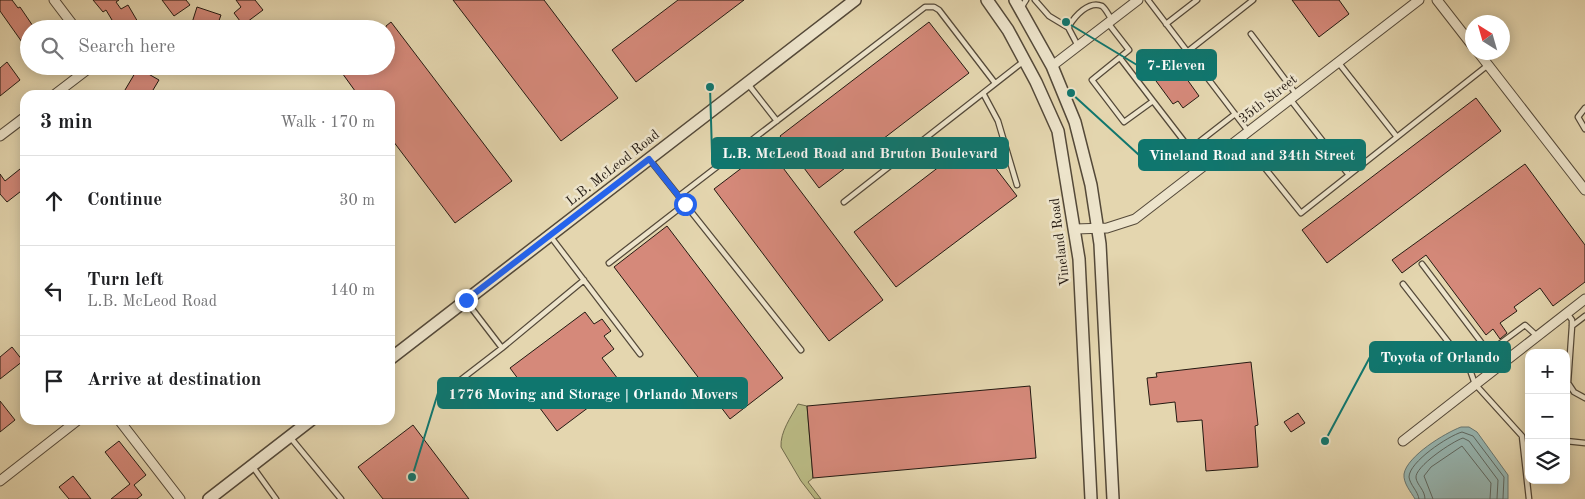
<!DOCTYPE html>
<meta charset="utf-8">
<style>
:root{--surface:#fff;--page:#f6f6f6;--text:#202124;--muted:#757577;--line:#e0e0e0}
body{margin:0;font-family:"Old Standard TT",serif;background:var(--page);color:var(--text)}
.controls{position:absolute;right:15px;bottom:15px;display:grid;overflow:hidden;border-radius:10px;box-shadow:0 2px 12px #0003}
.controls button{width:45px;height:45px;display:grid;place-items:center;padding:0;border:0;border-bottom:1px solid var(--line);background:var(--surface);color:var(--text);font:25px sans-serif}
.compass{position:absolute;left:1465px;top:15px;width:45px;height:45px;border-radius:50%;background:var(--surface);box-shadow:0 2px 12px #0003;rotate:323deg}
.stop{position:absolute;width:15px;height:15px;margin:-11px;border:4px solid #2563eb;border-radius:50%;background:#fff}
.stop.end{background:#2563eb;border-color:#fff;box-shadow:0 1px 5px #0008}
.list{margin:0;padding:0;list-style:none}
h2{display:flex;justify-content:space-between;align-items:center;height:65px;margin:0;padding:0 20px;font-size:21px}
h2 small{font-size:16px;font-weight:400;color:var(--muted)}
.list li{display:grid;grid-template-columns:32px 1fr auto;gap:15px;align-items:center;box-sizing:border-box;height:90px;padding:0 20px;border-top:1px solid var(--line)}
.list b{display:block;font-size:19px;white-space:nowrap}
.list p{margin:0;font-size:16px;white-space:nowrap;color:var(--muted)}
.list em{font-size:16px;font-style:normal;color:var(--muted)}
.icon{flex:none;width:28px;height:28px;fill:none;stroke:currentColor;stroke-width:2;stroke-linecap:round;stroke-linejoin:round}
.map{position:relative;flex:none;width:1585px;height:499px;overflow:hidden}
.search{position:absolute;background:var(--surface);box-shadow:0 2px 12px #0003;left:20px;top:20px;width:375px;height:55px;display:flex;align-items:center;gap:12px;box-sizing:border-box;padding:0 18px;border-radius:28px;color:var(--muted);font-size:19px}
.panel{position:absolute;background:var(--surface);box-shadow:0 2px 12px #0003;left:20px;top:90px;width:375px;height:335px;border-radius:15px}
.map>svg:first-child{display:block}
</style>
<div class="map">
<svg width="1585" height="499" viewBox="0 0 1585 499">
<rect width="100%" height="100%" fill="#e4d6af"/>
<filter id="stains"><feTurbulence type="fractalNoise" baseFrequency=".004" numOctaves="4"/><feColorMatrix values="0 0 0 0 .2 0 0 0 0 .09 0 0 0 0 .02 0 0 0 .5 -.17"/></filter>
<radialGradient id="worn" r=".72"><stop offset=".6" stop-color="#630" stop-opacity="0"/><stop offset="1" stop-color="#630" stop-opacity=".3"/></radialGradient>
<path fill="#bbbc86" stroke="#706b4c" d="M798,404L807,406L813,478L808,482L821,499H815L801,481L781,447C780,432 791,417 798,404Z"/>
<path fill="#97b7b3" stroke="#697873" d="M1461,427H1469L1477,432L1508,475V499H1415C1411,492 1403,483 1404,474C1407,456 1445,433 1461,427Z"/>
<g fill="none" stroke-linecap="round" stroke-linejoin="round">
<path stroke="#5e6862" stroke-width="1" d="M1419,499C1418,491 1410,485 1409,477C1409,462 1448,436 1462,432L1473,436L1504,477L1503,499
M1425,499C1425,490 1417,485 1416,478C1414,467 1453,441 1463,438L1469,441L1498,480L1497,499
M1433,499L1424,476L1431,467L1462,446L1491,483L1490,499"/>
</g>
<path fill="#d5897a" stroke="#241a12" d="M0,0H12L18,8L20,7L35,29H29V52L0,11Z
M93,0H119L116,2L121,9L128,5L142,29H124L119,22L115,25L106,10L103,12Z
M162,0H186L190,5L174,16Z
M236,0H255L263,10L243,25L234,13L241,7Z
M453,0H544L618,98L561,141Z
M678,0H744L636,82L612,50Z
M1292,0H1339L1349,14L1319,37Z
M197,7L221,15L216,29H199L191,26Z
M391,22L512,181L455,223L390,137V95H358L337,66H386V26Z
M929,22L969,73L819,188L780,136Z
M1166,50L1199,96L1183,108L1178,101L1173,104L1142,62L1154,53L1157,57Z
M7,62L20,80L0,96V68Z
M138,68L159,80L150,95H122Z
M1476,98L1501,131L1327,263L1302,230Z
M974,140L1017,196L896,287L854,232Z
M768,148L883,300L829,341L714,189Z
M1525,164L1585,245V282L1553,306L1540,288L1514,307L1517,311L1500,323L1507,333L1500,339L1493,329L1486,335L1426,255L1402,273L1392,260Z
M25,165V188L7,202L0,194V174L5,181Z
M667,226L783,378L730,419L614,267Z
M585,312L594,324L602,319L611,331L604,336L614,349L602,358L621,383L557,431L510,368Z
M12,347L23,361L0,379V357Z
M1251,362L1258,425L1255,426L1258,467L1206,471L1202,420L1177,422L1175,402L1150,405L1147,378L1157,377L1156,373Z
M1030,386L1036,458L813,478L807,406Z
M0,401L15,420L0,432Z
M1298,413L1305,423L1291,432L1284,422Z
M413,425L469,499H383L358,467Z
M119,441L146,475L134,485L142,495L137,499H111L130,484L105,452Z
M73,476L91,499H69L59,487Z"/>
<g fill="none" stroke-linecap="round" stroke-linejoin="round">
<g stroke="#544939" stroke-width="7">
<path id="service" d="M1035,0L1049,16L1069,28
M1148,0L1248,131
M1021,8L1026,0
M1108,23L1129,50L1092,80L1124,122L1153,101L1120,58
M1166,24L1197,0
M1251,34L1296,94
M1078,46L1069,29V26C1075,16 1089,0 1102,6C1106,9 1109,16 1112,20
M1187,52L1253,0
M1338,62L1397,137
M748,84L777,121
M983,93L998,121L1017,185
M1290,99L1349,175
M1153,101L1190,149L1235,114
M1585,108L1578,117L1585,129
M1240,137L1301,213L1488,65
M650,160L801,350
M679,196L925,7H934L939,10L995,83
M844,202L1024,61
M551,237L640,354
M609,263L685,204
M1422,264L1487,350L1490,351L1525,325L1537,336
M1403,284L1470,370L1475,384L1522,436L1529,499
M466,301L502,348L584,280
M1567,313L1572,320V326L1568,383L1574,392L1585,398
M1572,326L1585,316
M454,385L502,348
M290,437L341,499
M1566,441L1585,443
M253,467L276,499"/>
</g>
<g stroke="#544939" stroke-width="11">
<path id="minor" d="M54,0L76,29
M1437,0L1472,45
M1478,52L1585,190
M1052,66L1138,0
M54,95L92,66
M0,136L25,117
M1075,229L1107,228L1135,219L1419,0
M119,420L180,499
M1403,441L1585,299
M0,481L78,420"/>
</g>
<g stroke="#544939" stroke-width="14">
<path id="tertiary" d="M987,0L1008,30L1036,82L1058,131L1079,259L1091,499
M1015,0L1052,66L1075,122L1091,185L1100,244L1113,499
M390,359L855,0
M209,499L311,420"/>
</g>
<use href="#service" stroke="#ede4cb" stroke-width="4.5"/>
<use href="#minor" stroke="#ede4cb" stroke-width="9"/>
<use href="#tertiary" stroke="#ede4cb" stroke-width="11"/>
</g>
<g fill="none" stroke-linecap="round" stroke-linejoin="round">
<path stroke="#2563eb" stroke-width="6" d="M466,300L649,159L685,204"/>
</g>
<g text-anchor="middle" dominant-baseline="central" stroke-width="5" stroke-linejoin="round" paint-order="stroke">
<g font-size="14" fill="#241a12" stroke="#ede4cb">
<text transform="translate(1268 99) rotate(-38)">35th Street</text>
<text transform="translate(613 168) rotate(-38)">L.B. McLeod Road</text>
<text transform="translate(1060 242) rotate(-97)">Vineland Road</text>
</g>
</g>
<path fill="none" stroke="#0f766e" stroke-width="2" d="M1066 22L1137 65M710 87L712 153M1071 93L1139 155M1325 441L1370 357M412 477L438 393"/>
<g fill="#0f766e" stroke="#ede4cb" stroke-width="2">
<circle cx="1066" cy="22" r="5"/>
<circle cx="710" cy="87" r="5"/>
<circle cx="1071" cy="93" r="5"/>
<circle cx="1325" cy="441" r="5"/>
<circle cx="412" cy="477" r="5"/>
</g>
<g fill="#0f766e" stroke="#0f766e" stroke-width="2">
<rect x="1137" y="50" width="79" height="30" rx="5"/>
<rect x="712" y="138" width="296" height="30" rx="5"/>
<rect x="1139" y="140" width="226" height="30" rx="5"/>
<rect x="1370" y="342" width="140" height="30" rx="5"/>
<rect x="438" y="378" width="309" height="30" rx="5"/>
</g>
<g font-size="15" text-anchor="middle" font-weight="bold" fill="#fff">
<text x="1176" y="70">7-Eleven</text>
<text x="860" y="158">L.B. McLeod Road and Bruton Boulevard</text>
<text x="1252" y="160">Vineland Road and 34th Street</text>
<text x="1440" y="362">Toyota of Orlando</text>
<text x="593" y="399">1776 Moving and Storage | Orlando Movers</text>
</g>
<rect width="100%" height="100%" filter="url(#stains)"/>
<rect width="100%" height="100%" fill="url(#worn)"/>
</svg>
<div class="controls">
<button>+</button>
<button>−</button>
<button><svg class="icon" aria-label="layers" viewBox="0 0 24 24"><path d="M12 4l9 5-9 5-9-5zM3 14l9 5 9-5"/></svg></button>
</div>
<svg class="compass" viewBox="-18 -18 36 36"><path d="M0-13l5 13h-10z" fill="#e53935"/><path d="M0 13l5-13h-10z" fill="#757577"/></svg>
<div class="stop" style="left:685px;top:204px"></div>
<div class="stop end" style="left:466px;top:300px"></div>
<div class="search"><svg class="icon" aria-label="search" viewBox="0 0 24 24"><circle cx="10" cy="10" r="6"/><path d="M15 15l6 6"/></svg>Search here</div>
<section class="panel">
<h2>3 min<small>Walk · 170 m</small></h2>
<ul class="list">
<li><svg class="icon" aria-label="ahead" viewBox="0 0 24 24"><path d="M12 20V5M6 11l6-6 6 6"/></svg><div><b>Continue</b></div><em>30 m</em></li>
<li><svg class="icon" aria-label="left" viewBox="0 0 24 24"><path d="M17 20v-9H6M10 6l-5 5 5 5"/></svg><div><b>Turn left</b><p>L.B. McLeod Road</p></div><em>140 m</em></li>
<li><svg class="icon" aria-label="arrive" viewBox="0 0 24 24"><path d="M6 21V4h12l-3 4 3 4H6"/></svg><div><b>Arrive at destination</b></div></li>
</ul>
</section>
</div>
